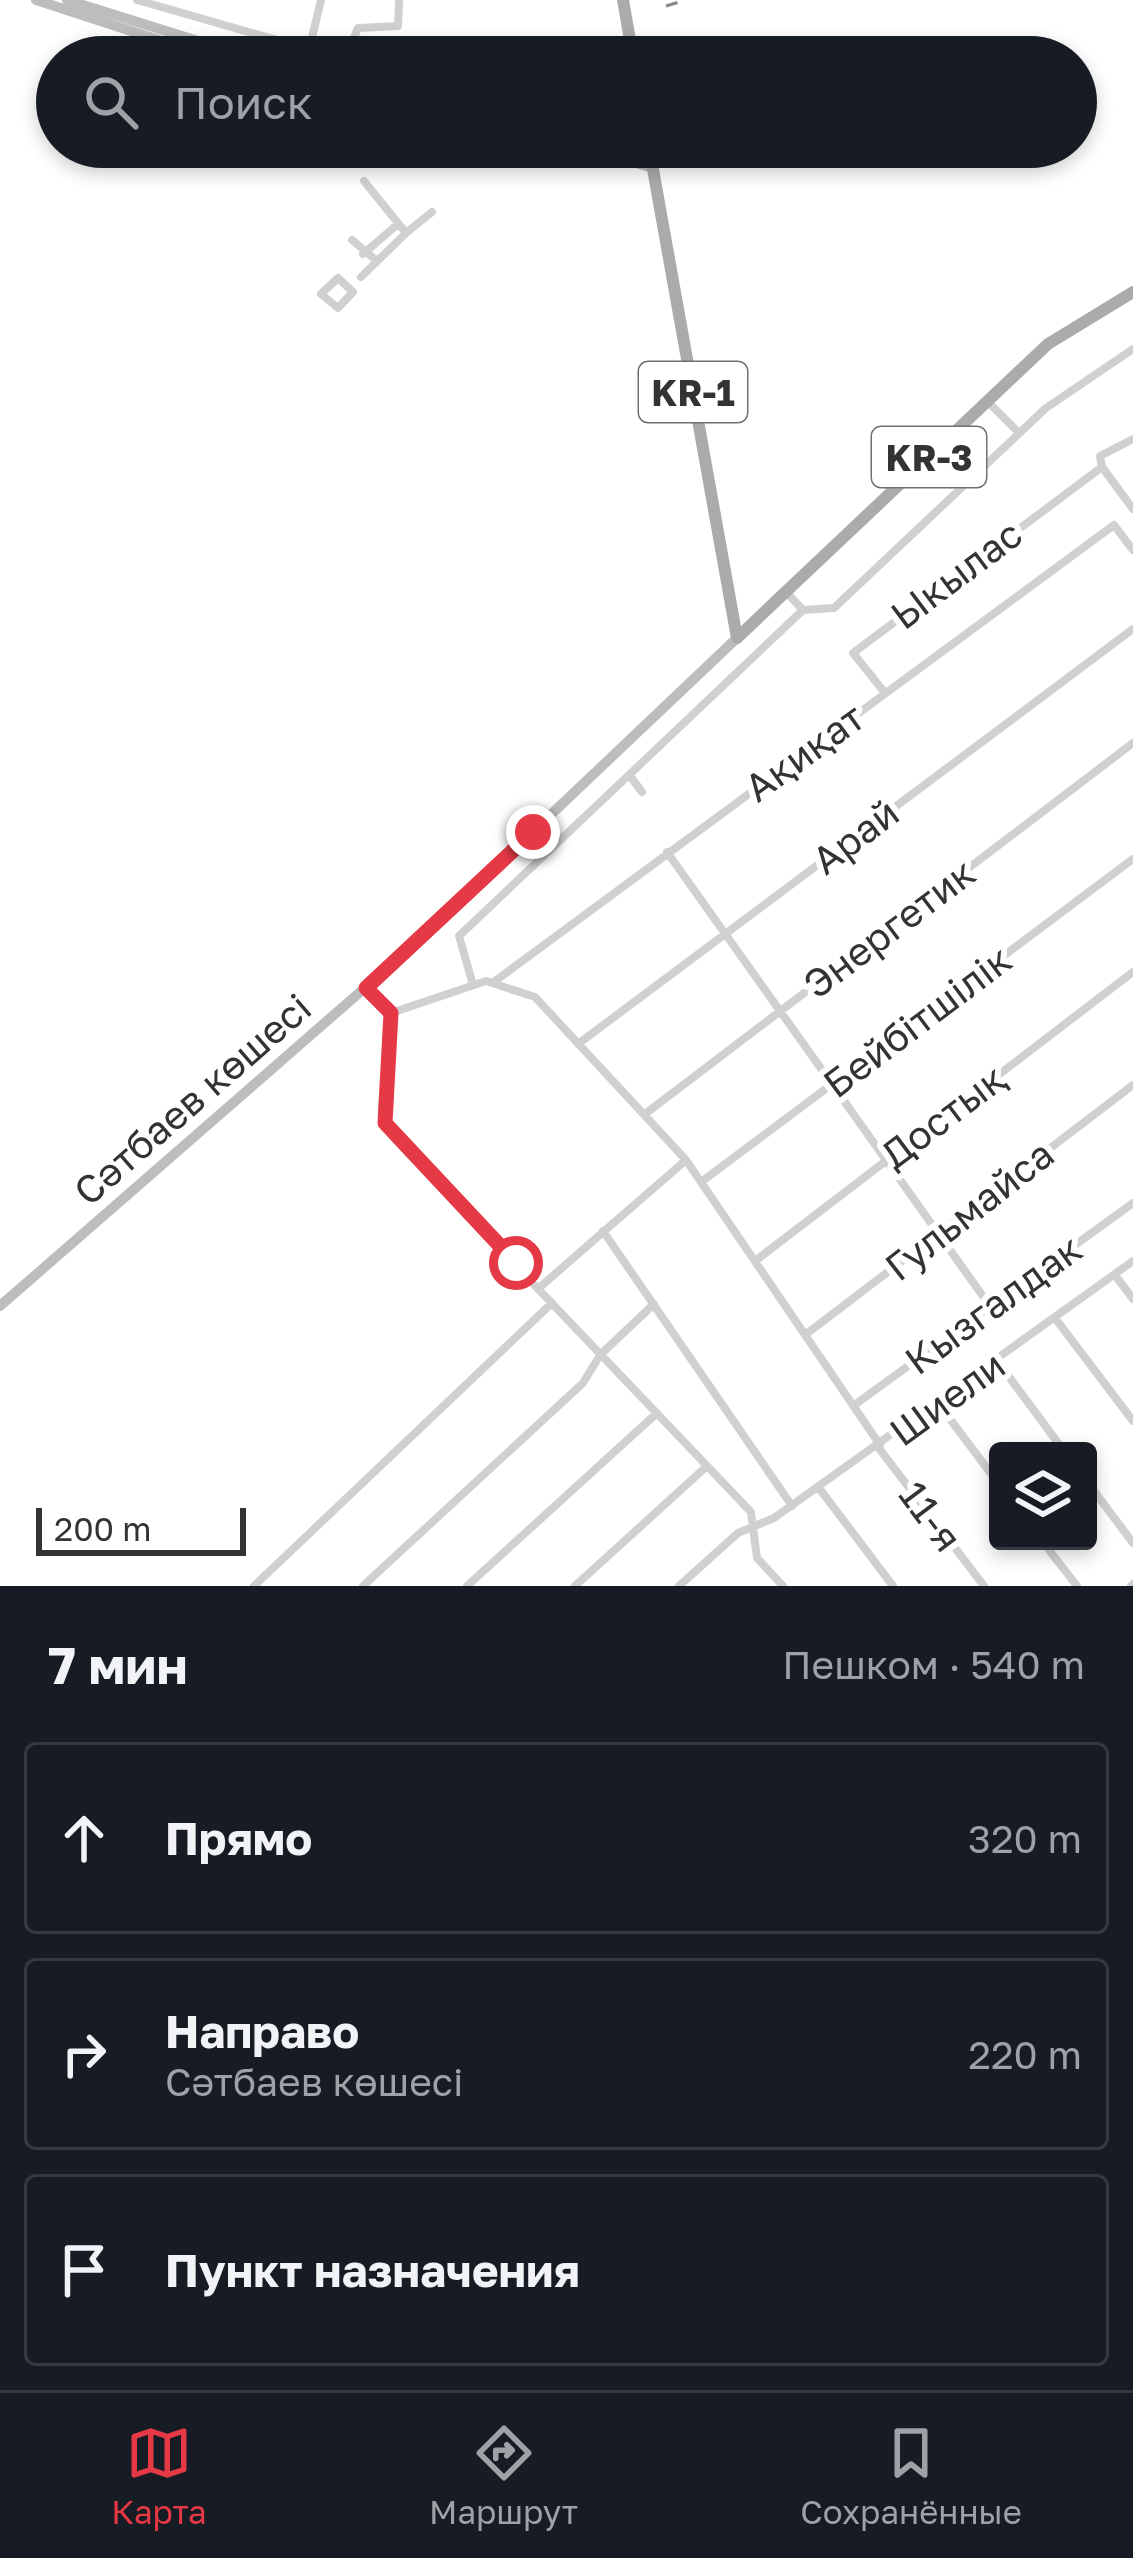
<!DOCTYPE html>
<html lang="ru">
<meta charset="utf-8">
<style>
:root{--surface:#171b24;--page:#20242c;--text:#f1f3f6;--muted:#9ea1a6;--line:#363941;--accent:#e63946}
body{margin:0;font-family:"Golos Text",sans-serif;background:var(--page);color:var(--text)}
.controls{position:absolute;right:36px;bottom:36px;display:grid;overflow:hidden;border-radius:12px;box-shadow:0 6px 18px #0003}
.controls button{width:108px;height:108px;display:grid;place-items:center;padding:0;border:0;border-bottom:3px solid var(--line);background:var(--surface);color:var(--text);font:60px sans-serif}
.scale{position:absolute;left:36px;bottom:30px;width:210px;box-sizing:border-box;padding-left:12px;border:6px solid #333;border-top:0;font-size:33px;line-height:42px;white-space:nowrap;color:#333;-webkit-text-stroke:9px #fff;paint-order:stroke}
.stop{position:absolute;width:36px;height:36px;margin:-27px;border:9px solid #e63946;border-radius:50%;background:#fff}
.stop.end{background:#e63946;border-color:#fff;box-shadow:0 3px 12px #0008}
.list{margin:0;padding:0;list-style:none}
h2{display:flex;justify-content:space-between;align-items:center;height:156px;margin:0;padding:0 48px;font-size:51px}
h2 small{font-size:39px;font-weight:400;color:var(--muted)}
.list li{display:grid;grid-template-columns:78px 1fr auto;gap:36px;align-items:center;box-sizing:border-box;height:192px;margin:0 24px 24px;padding:0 24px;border:3px solid var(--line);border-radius:12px}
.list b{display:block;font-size:45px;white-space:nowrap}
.list p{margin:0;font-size:39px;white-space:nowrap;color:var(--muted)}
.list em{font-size:39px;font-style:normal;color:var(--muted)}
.icon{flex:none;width:66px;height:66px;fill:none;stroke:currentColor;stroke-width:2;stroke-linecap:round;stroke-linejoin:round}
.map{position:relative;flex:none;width:1133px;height:1586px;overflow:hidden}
.search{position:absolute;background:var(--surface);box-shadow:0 6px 18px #0003;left:36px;right:36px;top:36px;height:132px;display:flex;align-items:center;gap:30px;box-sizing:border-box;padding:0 42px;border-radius:66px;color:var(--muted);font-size:45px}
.sheet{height:804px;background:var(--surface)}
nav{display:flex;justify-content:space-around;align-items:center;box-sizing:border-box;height:168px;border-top:3px solid var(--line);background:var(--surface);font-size:33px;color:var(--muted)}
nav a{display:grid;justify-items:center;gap:6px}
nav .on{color:var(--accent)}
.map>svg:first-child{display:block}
</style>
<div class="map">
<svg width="1133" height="1586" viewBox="0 0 1133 1586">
<rect width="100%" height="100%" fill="#fff"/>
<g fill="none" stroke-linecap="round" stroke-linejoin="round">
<path stroke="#d0d0d0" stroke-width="8" d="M137,0L336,57
M309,50L321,0
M346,57L358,28L398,26L399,0
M364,181L406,233L432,212
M352,240L377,261
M363,254L398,224
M361,277L406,233
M338,278L353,292L338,308L321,294Z
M987,401L1019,433
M1102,467L1133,509
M1102,467L1100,456L1133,439
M786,592L803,610L834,608L1046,408L1133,349
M885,693L853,653L1102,467
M630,776L642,792
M667,852L992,1309
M495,981L1114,525L1133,550
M473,985L459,936L803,610
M366,988L391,1013
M391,1013L382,1107L396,1140L751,1512L757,1558L783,1586
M391,1013L486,981L535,997L686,1160L880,1445
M578,1044L1133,629
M645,1114L1133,743
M701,1182L1133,859
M603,1231L792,1506
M755,1261L1133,972
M1115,1275L1133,1299
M540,1287L686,1160
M1055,1318L1133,1421
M805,1335L1133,1085
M998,1362L1064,1451
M938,1403L998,1483
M853,1406L1133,1203
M878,1447L984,1586
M1088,1483L1133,1543
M819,1488L893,1586
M1042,1541L1077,1586
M254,1586L552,1303
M363,1586L583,1383L600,1355L654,1304
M467,1586L657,1413
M575,1586L707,1466
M679,1586L738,1533L774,1518L1133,1261
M1131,1586L1133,1584"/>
<path stroke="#bdbdbd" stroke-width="10" d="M36,0L211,57
M67,0L249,57
M582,147L653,168
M0,1306L406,952L737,638"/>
<path stroke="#ababab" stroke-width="12" d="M623,0L633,57
M649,147L737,638
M737,638L1048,344L1133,292"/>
<path stroke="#888" stroke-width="3" stroke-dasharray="12 9" stroke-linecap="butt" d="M666,6L686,0"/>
</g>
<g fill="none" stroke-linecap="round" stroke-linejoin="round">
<path stroke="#e63946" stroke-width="15" d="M516,1263L385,1123L391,1013L366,988L533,832"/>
</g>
<g text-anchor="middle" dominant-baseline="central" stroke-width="12" stroke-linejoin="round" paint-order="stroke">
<g fill="#fff" stroke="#707070" stroke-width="3">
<rect x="639" y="362" width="108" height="60" rx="9"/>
<rect x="872" y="427" width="114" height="60" rx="9"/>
</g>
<g font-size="36" font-weight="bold" fill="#333">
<text x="693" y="392">KR-1</text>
<text x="929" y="457">KR-3</text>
</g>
<g font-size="39" fill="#333" stroke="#fff">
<text transform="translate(956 574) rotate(-37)">Ыкылас</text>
<text transform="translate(804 752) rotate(-36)">Ақиқат</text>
<text transform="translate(855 836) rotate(-37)">Арай</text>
<text transform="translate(889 928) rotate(-37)">Энергетик</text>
<text transform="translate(917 1021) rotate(-37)">Бейбітшілік</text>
<text transform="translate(192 1099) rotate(-41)">Сәтбаев көшесі</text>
<text transform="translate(943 1116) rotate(-37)">Достық</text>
<text transform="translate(969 1210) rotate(-38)">Гульмайса</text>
<text transform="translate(993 1304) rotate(-36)">Кызгалдак</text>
<text transform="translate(947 1398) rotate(-36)">Шиели</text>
<text transform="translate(931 1516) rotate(53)">11-я</text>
</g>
</g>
</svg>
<div class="controls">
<button><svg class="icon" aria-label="layers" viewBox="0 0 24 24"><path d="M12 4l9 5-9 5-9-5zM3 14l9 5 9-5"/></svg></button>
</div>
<div class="scale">200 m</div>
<div class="stop" style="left:516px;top:1263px"></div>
<div class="stop end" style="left:533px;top:832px"></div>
<div class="search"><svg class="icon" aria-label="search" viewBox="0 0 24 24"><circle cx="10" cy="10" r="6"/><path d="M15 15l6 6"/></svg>Поиск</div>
</div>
<section class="sheet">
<h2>7 мин<small>Пешком · 540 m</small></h2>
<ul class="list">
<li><svg class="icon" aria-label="ahead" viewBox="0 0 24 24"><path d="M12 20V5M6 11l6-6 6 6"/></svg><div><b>Прямо</b></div><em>320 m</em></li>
<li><svg class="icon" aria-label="right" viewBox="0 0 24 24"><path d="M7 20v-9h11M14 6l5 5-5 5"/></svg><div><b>Направо</b><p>Сәтбаев көшесі</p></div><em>220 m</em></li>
<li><svg class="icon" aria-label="arrive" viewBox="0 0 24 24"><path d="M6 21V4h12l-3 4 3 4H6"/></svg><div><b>Пункт назначения</b></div></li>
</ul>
</section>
<nav>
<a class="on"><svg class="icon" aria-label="map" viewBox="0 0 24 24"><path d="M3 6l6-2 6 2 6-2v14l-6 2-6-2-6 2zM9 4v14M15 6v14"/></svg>Карта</a>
<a><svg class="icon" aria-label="directions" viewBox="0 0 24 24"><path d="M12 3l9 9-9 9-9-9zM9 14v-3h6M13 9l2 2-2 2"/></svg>Маршрут</a>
<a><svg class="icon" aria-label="saved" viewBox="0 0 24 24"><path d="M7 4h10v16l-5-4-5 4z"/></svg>Сохранённые</a>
</nav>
